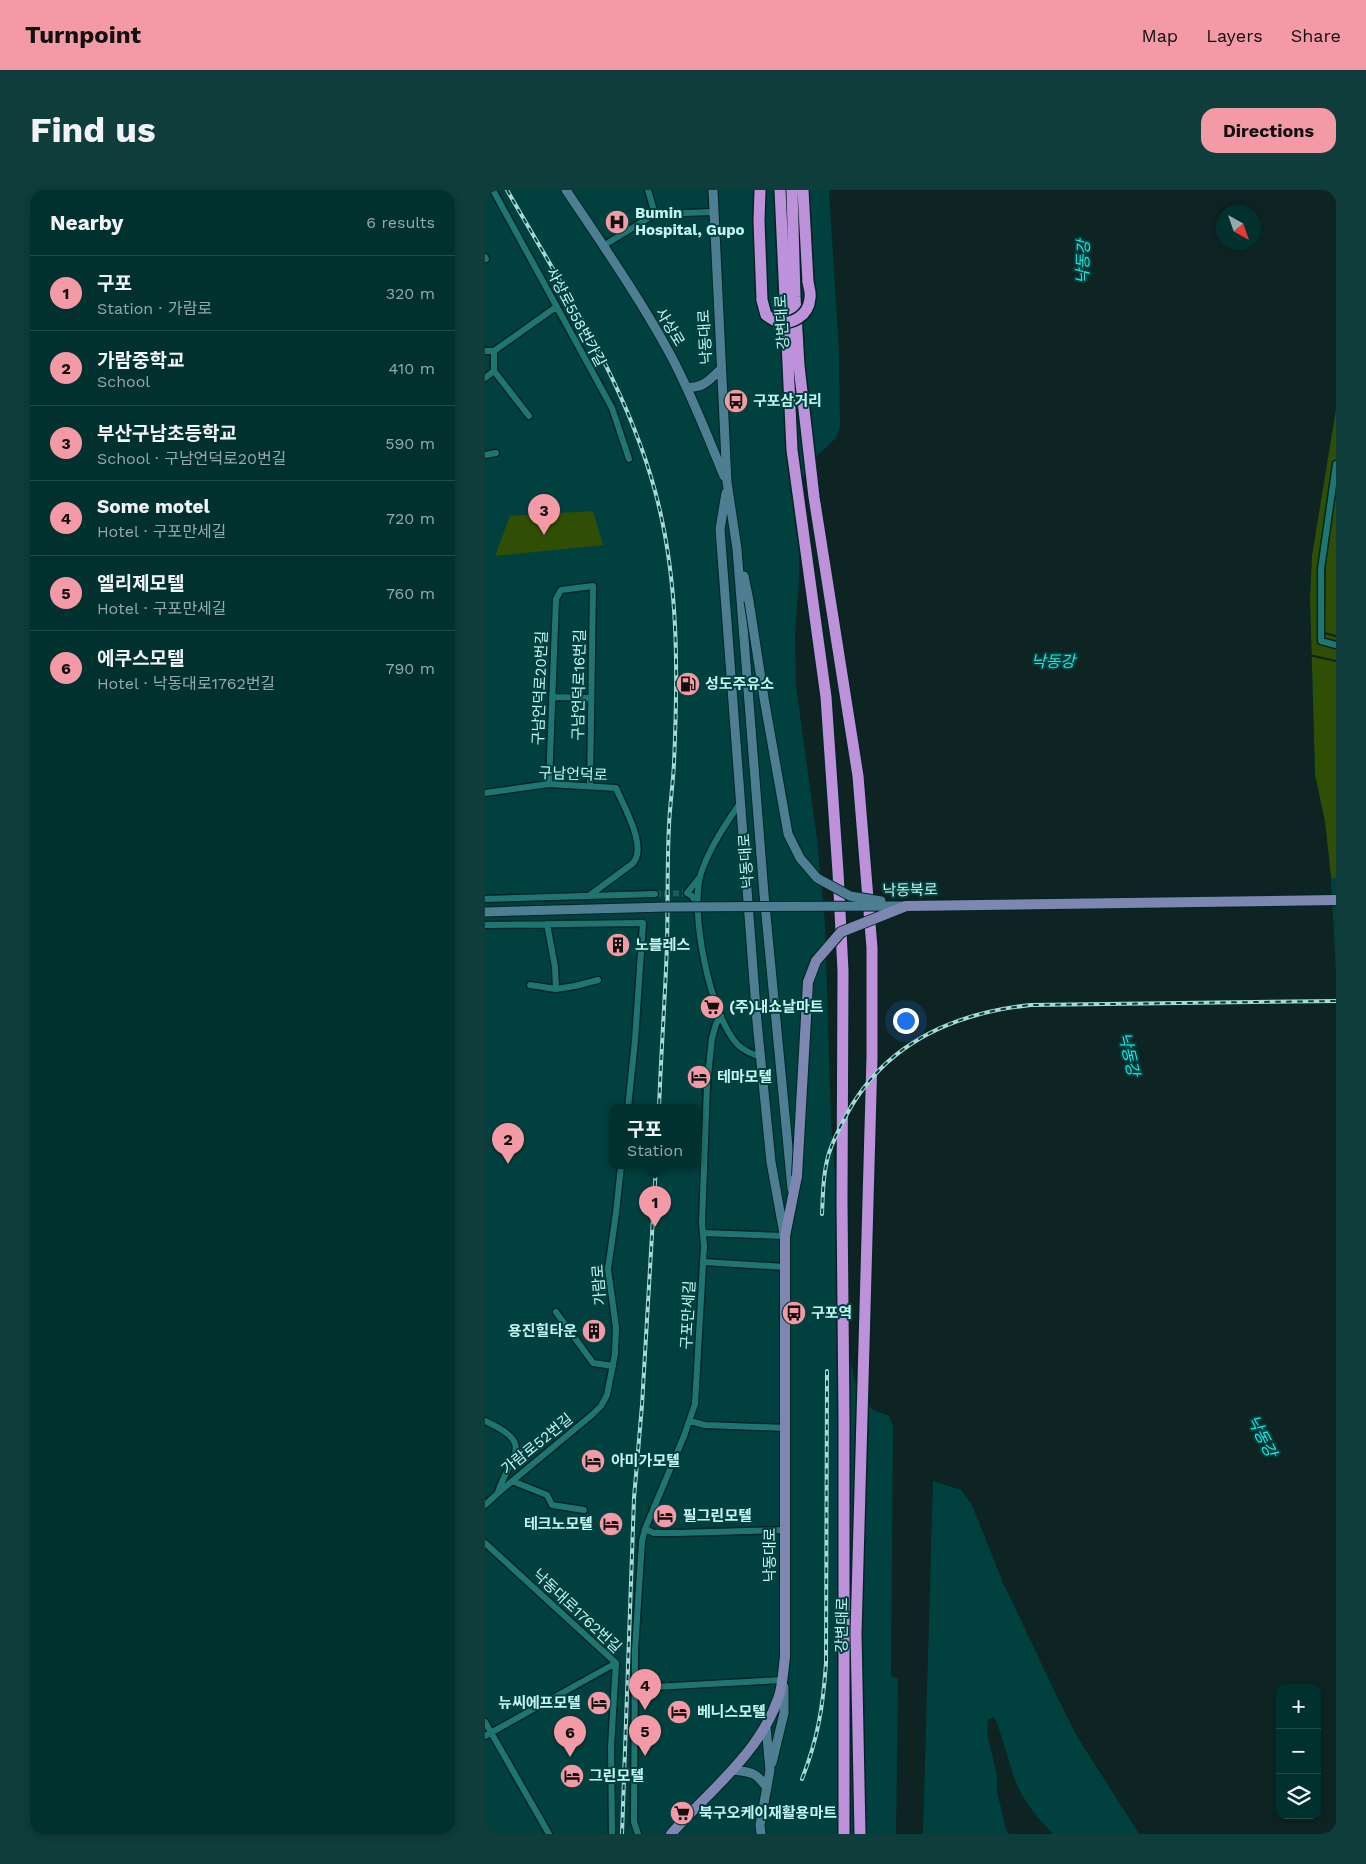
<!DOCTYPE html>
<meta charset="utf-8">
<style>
:root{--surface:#00312f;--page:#0e3d3b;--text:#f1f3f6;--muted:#95a9aa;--line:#224c4b;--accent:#f49aa6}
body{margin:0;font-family:"Work Sans","Noto Sans KR",sans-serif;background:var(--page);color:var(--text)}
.controls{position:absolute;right:15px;bottom:15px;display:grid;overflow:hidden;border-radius:10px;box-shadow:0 2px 8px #0003}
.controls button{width:45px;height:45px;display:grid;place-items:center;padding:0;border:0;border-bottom:1px solid var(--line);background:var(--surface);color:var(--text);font:25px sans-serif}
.compass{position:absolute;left:731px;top:15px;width:45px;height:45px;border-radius:50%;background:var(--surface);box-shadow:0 2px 8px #0003;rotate:140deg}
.you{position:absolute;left:420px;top:830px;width:18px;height:18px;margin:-12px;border:4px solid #fff;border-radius:50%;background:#1a73e8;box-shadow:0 0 0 8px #1a73e833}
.badge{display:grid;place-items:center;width:32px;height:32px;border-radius:50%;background:var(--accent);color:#111;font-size:16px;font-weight:700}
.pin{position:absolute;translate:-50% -41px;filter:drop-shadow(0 1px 2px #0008)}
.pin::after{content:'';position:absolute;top:26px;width:18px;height:15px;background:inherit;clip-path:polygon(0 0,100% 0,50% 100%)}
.popup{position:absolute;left:124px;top:914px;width:92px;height:65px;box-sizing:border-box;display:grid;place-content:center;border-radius:10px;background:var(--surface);filter:drop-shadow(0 1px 4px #0005);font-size:16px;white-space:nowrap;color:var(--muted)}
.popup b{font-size:19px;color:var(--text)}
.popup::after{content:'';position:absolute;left:50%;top:100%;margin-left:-10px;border:10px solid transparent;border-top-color:var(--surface)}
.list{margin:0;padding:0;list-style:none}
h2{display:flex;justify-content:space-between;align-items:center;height:65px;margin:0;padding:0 20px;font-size:21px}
h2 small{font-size:16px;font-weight:400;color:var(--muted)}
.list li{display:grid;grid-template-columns:32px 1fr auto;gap:15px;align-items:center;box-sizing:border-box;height:75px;padding:0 20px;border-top:1px solid var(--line)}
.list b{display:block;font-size:19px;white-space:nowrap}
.list p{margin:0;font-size:16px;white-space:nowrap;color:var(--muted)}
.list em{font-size:16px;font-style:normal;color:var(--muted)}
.icon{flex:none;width:28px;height:28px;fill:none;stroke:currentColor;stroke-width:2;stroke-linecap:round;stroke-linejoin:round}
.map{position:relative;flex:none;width:851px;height:1644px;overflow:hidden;border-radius:15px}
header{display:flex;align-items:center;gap:30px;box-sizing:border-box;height:70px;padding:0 25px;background:var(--accent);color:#111}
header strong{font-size:24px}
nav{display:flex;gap:28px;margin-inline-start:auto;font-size:18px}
.intro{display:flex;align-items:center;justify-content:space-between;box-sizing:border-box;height:120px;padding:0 30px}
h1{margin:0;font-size:35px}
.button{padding:12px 22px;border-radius:15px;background:var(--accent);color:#111;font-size:18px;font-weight:700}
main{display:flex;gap:30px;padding:0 30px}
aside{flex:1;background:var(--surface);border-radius:15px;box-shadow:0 2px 8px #0003}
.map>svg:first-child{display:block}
</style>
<header>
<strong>Turnpoint</strong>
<nav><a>Map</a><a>Layers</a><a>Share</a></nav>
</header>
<div class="intro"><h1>Find us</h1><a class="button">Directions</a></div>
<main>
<aside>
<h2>Nearby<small>6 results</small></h2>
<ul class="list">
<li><span class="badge">1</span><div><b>구포</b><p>Station · 가람로</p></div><em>320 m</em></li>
<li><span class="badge">2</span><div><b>가람중학교</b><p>School</p></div><em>410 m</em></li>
<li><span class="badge">3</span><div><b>부산구남초등학교</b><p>School · 구남언덕로20번길</p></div><em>590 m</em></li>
<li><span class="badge">4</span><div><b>Some motel</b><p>Hotel · 구포만세길</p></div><em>720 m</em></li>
<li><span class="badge">5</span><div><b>엘리제모텔</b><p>Hotel · 구포만세길</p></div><em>760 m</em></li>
<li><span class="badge">6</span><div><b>에쿠스모텔</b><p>Hotel · 낙동대로1762번길</p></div><em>790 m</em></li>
</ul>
</aside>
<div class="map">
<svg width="851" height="1644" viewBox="0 0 851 1644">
<rect width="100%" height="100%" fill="#00413f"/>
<path fill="#304f04" d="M851,219V688H846L840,632L830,585L825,408L827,365Z
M108,321L118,355L10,366L25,326Z"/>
<path fill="#0d2422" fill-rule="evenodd" d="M344,0H851V219L827,365L825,408L830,585L840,632L846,688L851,785V1644H654L593,1548L579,1521L518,1393L487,1315L476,1300L448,1291L438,1644H411L413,1489L406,1486L408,1236L404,1226L388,1220L375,1204L369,1189L362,1149L346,931L340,733L332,649L311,496L310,445L314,389L316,291L331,267L351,248L355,237L354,163ZM738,22H768V52H738ZM795,1498H832V1625H795Z
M509,1527C513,1531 526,1579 530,1590C539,1612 552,1627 568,1644H524L521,1639L512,1602V1586L502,1543L503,1530Z"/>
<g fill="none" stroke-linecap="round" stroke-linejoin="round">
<path stroke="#0d2422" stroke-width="2" d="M840,373L839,443L851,446
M824,465L851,471"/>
<path stroke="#1d5c5a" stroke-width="6" stroke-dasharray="6 3" stroke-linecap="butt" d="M170,704L202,703"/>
<g stroke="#012524" stroke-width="9">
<path id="street" d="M8,0L127,218L144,269
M163,0L170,24
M118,56L170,24L229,22
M0,67L1,69
M0,161H9L71,117
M9,161V181
M9,181L44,226
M0,188L9,181
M0,265L11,263
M851,274L836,379V451L851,455
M67,507L106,508
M64,594L71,409L76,400L108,396L105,595
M0,603L64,594L131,598C138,615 164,659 147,674L105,705
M255,613C240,635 225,657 216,683C204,720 225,826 253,855C259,861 267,864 276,867
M0,709L170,704
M212,714L207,706L202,703L214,688
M0,735L158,733L150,850L143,918
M45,795L71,799L70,777L62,734
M71,799L90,796L113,790
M218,1043L300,1046
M218,1072L300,1077
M71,1122L108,1173L128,1176
M0,1231C52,1254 25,1265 13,1302
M205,1231L220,1235L301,1238
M27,1291L62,1305L67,1315L99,1320
M0,1315L13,1303L108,1224L116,1216L122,1205L130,1164L131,1137L123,1079L131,1023L136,976
M160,1339L169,1343H192L300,1340
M0,1353L131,1473L126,1557L127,1644
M151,1498L297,1490
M0,1532L64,1644
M0,1546L131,1473
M153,1644L149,1632L150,1460L157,1351L160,1339L199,1246L210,1214L219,1056L217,1033L222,895L227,848L231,834L236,826"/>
</g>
<g stroke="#012524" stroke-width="11">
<path id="secondary" d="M81,0C117,54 154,107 185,164C206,203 222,245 239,286
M228,0L242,292L252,359L279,704L307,999
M202,197C218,199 225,189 236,179
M241,303L235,339L272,832L286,972L299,1044
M259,386L264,411
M287,1573L299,1523V1497
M248,1580C267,1582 271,1582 282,1598
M276,1644L275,1635L285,1580L281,1537"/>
</g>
<g stroke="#012524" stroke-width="12">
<path id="primary" d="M421,716L851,710
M186,1644C224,1601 273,1565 293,1509C298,1496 298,1481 300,1467V1046L312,986"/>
</g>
<g stroke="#012524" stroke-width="14">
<path id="highway" d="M275,0L274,31L277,110
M295,0L307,260L341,507L353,682L358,781L357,1011L359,1229V1644
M307,0L310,107L314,176L329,307L373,586L387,758V867L371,1443L375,1644
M318,0L323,92"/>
</g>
<use href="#street" stroke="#1e7673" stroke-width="6"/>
<use href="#secondary" stroke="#4e7e92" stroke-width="9"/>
<use href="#primary" stroke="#7d87b1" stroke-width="10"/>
<use href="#highway" stroke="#bd92da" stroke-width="11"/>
<g stroke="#a7dad6" stroke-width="4">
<path id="rail" d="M22,0C77,96 141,193 170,301C194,389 193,483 189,573C188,594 185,614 184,635C182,675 183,715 182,755C180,810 176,864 174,918
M337,1024C338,1003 338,983 344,963C349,948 356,935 363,922C402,852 470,823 546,815L851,811
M317,1589C333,1548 338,1517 341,1473L342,1181
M137,1644L149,1308L157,1215L171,976"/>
</g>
<use href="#rail" stroke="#00413f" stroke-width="2" stroke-dasharray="5.5" stroke-linecap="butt"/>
<g stroke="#012524" stroke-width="11" stroke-linecap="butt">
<path id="secondary-bridge" d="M264,411L279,508L303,644L315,668L332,688L365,706L396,711
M0,722L182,717L420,716"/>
</g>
<g stroke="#012524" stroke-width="12" stroke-linecap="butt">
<path id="primary-bridge" d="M312,986L323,792L331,771L356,742L421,716"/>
</g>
<g stroke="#012524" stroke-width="14" stroke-linecap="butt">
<path id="highway-bridge" d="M277,110L281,125C284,127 288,130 291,131C307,136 324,125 325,108C326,103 324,97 323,92"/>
</g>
<use href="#secondary-bridge" stroke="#4e7e92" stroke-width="9"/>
<use href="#primary-bridge" stroke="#7d87b1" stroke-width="10"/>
<use href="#highway-bridge" stroke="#bd92da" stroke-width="11"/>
</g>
<defs>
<g id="hospital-disc" transform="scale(1.25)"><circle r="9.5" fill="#f49aa6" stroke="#00413f"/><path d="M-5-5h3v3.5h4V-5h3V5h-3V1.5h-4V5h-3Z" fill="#111"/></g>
<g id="bus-disc" transform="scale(1.25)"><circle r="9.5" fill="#f49aa6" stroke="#00413f"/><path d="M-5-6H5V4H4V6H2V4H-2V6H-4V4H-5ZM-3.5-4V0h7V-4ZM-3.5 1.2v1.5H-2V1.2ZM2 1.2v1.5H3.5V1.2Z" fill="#111"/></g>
<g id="fuel-disc" transform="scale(1.25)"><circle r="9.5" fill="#f49aa6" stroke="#00413f"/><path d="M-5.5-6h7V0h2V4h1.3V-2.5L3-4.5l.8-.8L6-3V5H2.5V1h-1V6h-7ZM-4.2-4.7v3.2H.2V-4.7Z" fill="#111"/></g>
<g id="building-disc" transform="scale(1.25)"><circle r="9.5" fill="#f49aa6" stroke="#00413f"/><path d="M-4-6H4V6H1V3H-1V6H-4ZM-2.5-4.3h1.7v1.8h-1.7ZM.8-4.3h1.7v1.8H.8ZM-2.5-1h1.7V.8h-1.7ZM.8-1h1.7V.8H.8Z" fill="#111"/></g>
<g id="supermarket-disc" transform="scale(1.25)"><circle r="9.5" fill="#f49aa6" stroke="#00413f"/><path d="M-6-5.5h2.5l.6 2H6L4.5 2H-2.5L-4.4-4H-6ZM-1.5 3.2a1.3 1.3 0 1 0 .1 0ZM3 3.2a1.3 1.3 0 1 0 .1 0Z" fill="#111"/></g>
<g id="hotel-disc" transform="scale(1.25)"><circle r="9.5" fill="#f49aa6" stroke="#00413f"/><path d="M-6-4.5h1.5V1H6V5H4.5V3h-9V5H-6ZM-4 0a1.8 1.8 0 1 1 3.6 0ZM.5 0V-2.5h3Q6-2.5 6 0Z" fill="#111"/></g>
</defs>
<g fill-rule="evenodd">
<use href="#hospital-disc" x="132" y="32"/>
<use href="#bus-disc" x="251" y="211"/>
<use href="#fuel-disc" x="203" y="494"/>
<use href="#building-disc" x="133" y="755"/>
<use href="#supermarket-disc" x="227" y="817"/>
<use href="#hotel-disc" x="214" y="887"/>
<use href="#bus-disc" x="309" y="1123"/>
<use href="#building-disc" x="109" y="1141"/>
<use href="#hotel-disc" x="108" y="1271"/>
<use href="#hotel-disc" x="180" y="1326"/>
<use href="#hotel-disc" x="126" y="1334"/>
<use href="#hotel-disc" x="114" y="1513"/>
<use href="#hotel-disc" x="194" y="1522"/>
<use href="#hotel-disc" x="87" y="1586"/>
<use href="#supermarket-disc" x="197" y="1623"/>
</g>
<g text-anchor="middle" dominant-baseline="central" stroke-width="4" stroke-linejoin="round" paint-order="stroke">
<g font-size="15" font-weight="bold" fill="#c3f4f0" stroke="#00413f" text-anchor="start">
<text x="150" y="23">Bumin<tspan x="150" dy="17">Hospital, Gupo</tspan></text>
<text x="268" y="211">구포삼거리</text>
<text x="220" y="494">성도주유소</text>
<text x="150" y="755">노블레스</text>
<text x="244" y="817">(주)내쇼날마트</text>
<text x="232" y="887">테마모텔</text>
<text x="326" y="1123">구포역</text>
<text x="92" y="1141" text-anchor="end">용진힐타운</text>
<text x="126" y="1271">아미가모텔</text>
<text x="198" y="1326">필그린모텔</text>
<text x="108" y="1334" text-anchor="end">테크노모텔</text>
<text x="96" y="1513" text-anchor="end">뉴씨에프모텔</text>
<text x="212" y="1522">베니스모텔</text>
<text x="104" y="1586">그린모텔</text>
<text x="214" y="1623">북구오케이재활용마트</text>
</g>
<g font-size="15" fill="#c3f4f0" stroke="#00413f">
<text transform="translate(91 127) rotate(62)">사상로558번가길</text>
<text transform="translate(297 132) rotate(-93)">강변대로</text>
<text transform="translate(185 137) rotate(59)">사상로</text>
<text transform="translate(220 147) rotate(-93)">낙동대로</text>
<text transform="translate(94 495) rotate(-89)">구남언덕로16번길</text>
<text transform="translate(55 498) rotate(-88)">구남언덕로20번길</text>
<text transform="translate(88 584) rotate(2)">구남언덕로</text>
<text transform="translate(261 671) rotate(-94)">낙동대로</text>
<text transform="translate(425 700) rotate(-1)">낙동북로</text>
<text transform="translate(114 1095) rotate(-94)">가람로</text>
<text transform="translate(203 1125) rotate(-87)">구포만세길</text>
<text transform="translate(52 1254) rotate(-39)">가람로52번길</text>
<text transform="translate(285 1365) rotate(-90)">낙동대로</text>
<text transform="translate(92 1421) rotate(43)">낙동대로1762번길</text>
<text transform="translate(357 1435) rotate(-89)">강변대로</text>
</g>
<g font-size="16" font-style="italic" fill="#21e5de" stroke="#00413f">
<text transform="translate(598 72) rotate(-89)">낙동강</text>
<text x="568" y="471">낙동강</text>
<text transform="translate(644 864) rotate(77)">낙동강</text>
<text transform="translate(777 1246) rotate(63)">낙동강</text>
</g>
</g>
</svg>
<div class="controls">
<button>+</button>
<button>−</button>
<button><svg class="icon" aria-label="layers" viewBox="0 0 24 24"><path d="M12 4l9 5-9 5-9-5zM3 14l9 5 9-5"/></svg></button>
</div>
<svg class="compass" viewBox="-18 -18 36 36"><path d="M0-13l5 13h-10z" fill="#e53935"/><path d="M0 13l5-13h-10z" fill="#95a9aa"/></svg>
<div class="you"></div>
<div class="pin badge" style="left:170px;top:1037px">1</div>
<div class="popup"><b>구포</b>Station</div>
<div class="pin badge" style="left:23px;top:974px">2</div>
<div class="pin badge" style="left:59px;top:345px">3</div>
<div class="pin badge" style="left:160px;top:1520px">4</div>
<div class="pin badge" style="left:160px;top:1566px">5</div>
<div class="pin badge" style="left:85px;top:1567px">6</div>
</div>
</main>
